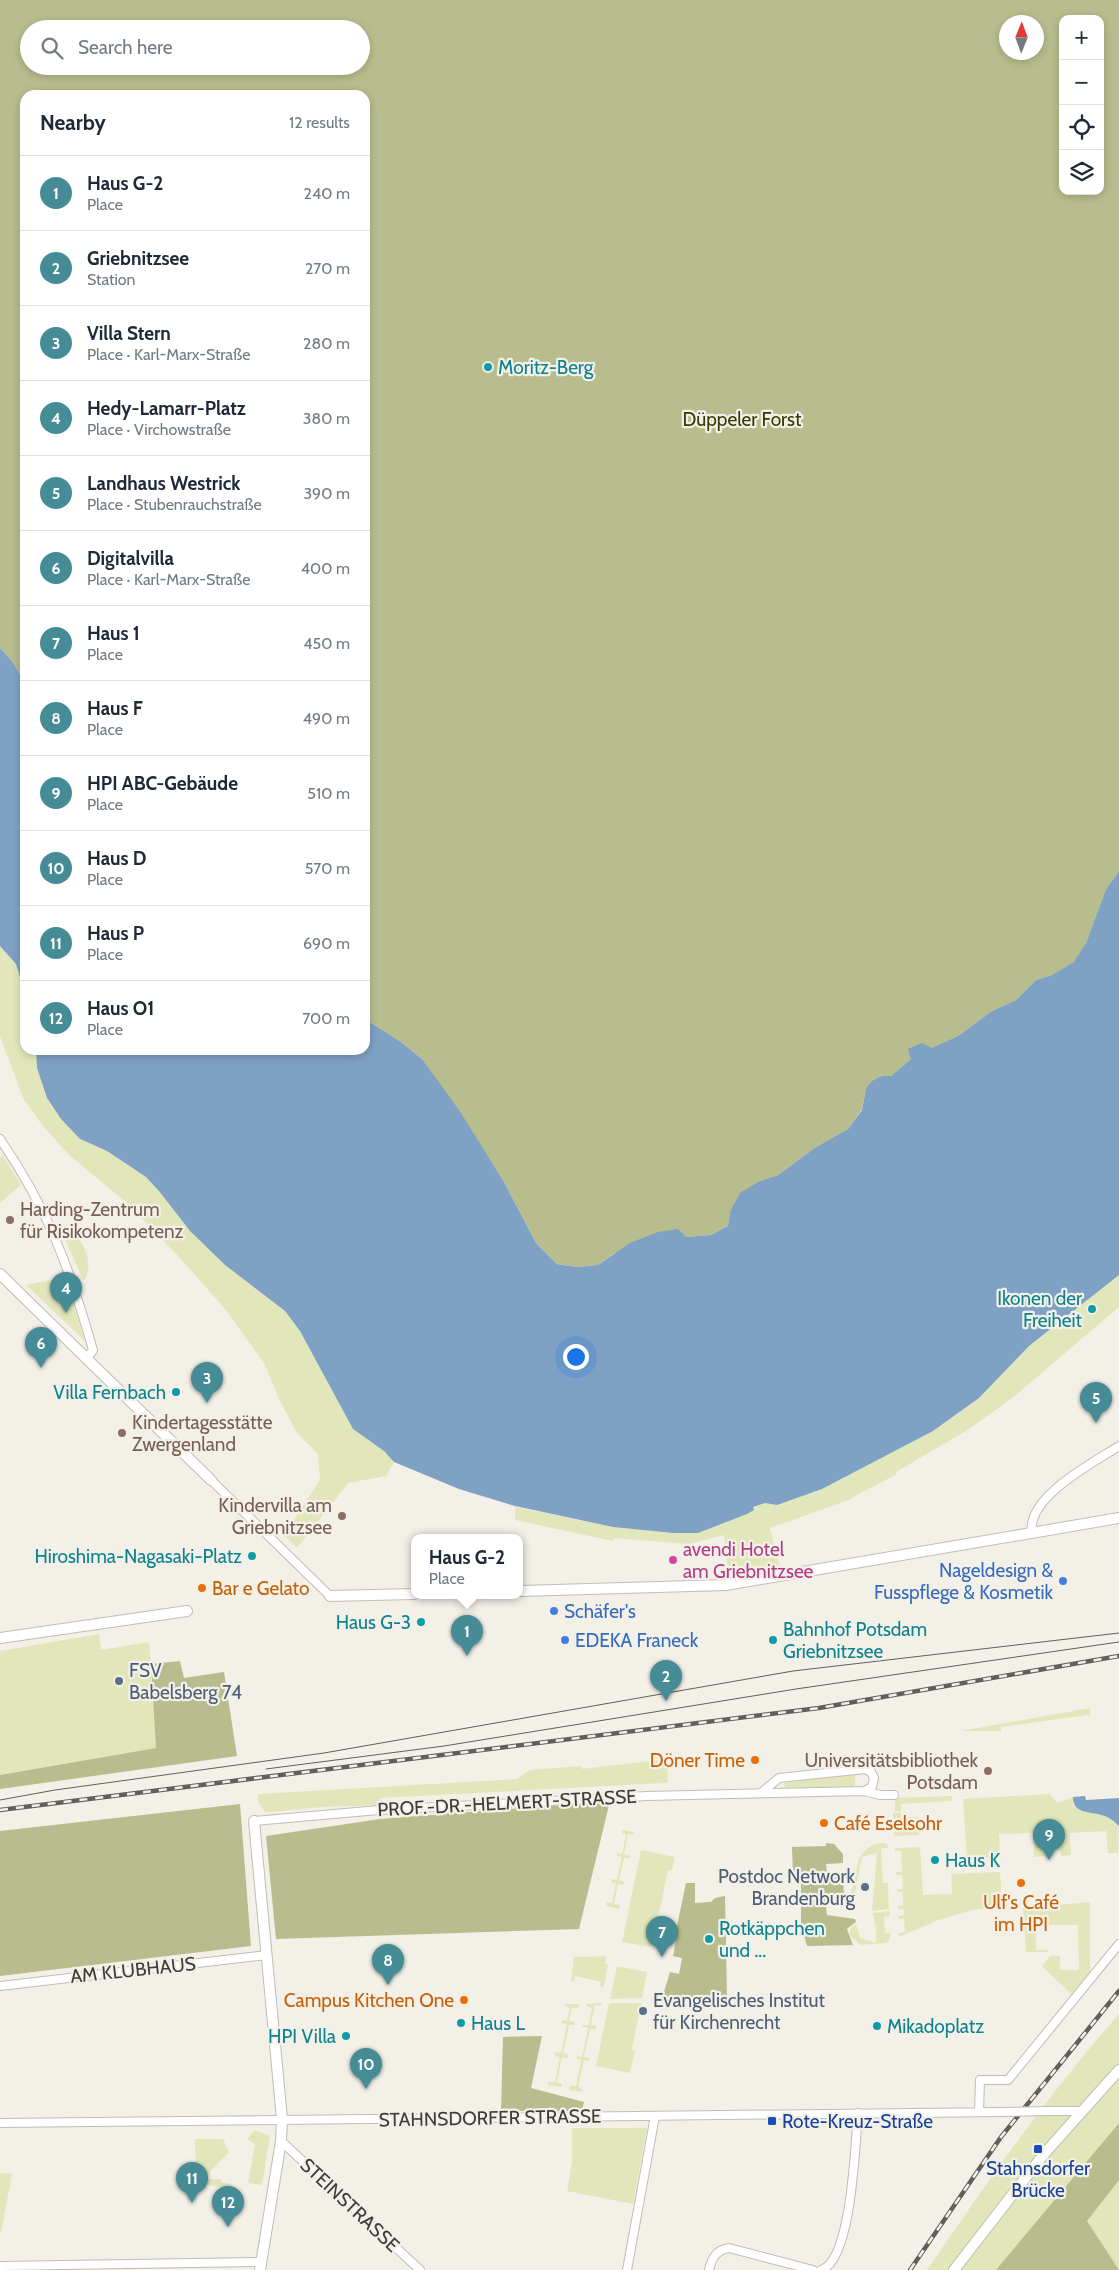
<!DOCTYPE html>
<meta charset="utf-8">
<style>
:root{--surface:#fff;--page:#f6f6f7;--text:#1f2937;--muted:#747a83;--line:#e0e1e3;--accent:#468c96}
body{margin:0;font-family:Cabin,sans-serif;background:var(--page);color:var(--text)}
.controls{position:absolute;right:15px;top:15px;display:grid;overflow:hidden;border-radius:10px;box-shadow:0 2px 8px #0003}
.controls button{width:45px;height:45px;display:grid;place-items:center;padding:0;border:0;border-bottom:1px solid var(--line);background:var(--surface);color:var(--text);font:25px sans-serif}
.compass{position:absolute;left:999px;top:15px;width:45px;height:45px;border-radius:50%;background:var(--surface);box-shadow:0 2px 8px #0003;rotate:1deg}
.you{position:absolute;left:575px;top:1356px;width:18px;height:18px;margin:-12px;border:4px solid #fff;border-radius:50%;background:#1a73e8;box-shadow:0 0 0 8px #1a73e833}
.badge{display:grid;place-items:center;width:32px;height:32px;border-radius:50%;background:var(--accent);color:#fff;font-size:16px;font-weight:700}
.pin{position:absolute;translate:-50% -41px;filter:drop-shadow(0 1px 2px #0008)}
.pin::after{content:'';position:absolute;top:26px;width:18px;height:15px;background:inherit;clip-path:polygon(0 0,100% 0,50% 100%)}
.popup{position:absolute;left:411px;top:1534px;width:112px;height:65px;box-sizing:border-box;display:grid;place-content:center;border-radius:10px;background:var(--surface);filter:drop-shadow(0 1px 4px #0005);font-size:16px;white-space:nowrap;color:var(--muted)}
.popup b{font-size:19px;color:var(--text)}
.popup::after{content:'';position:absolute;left:50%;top:100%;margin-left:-10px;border:10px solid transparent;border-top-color:var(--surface)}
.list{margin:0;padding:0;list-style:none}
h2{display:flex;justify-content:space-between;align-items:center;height:65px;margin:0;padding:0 20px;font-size:21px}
h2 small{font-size:16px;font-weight:400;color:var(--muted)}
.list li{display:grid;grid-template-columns:32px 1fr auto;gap:15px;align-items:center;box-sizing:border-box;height:75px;padding:0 20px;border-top:1px solid var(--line)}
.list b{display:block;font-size:19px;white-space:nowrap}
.list p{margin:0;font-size:16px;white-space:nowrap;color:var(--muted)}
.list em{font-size:16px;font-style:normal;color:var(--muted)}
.icon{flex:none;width:28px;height:28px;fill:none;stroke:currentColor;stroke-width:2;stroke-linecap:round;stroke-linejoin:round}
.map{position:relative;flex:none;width:1119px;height:2270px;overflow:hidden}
.search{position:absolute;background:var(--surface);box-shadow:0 2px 8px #0003;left:20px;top:20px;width:350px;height:55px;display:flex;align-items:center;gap:12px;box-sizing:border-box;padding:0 18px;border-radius:28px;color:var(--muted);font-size:19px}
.panel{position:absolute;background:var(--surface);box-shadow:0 2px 8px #0003;left:20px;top:90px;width:350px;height:965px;border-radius:15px}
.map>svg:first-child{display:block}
</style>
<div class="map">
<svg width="1119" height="2270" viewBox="0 0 1119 2270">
<rect width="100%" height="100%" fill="#f3f0e8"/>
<path fill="#e2e7bb" d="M0,946L16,964L25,993V1050H36L37,1068L47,1098L61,1119L80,1139L107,1151L146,1177L159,1191L190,1231L225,1265L285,1311L300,1331L353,1429L384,1451L394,1462L386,1476L348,1483L297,1548L284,1535L320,1480L318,1454L297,1433L279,1399L264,1363L225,1309L179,1257L126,1202L70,1156L42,1125L23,1098L0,1036Z
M3,1156L21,1185L0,1203V1158Z
M64,1227C82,1235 95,1261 85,1280H83L60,1228Z
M1119,1275V1307L1016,1395L966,1431L896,1472L897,1474L846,1501L770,1528L780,1567L728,1575L724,1535L689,1544L614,1538L613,1541L515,1520V1507L613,1527L673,1533L747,1513L753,1507L765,1502L777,1505L822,1489L933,1431L979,1398L1029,1346Z
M65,1277L85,1341L26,1285Z
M99,1634L101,1650L149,1642L157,1748L0,1775V1651Z
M1090,1708V1718L1088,1715L1001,1727V1731H961Z
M667,1759L668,1782L664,1783L380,1798V1805L322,1807L271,1812H265L258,1802V1794L517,1779L530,1770L581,1766L582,1769Z
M855,1774V1787L785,1788L784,1783Z
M1050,1794L1057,1803L1073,1797V1804C1081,1814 1092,1811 1102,1815C1109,1817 1114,1822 1119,1826L1118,1853H1108L1106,1831L1070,1833L1071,1855L1061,1856L1060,1850L1045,1851V1856L1034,1857L1033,1833L999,1834L1000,1857L967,1859L963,1799Z
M952,1796V1801L901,1804V1811H895V1798Z
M901,1812V1818L919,1817V1835L894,1836L893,1813Z
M622,1830L634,1832V1835L628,1834L624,1854L630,1856L629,1858H624L619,1880L624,1882V1885L618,1884L614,1904L620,1905L619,1909L606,1906L607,1902L612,1903L616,1884L611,1882L612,1879L617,1880L622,1857L617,1856V1853L622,1854L626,1834L622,1833Z
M883,1843L887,1844L888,1848H881L883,1883H888L889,1909L872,1911L877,1853L862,1857L854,1898H850C850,1892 853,1888 854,1882C857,1864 860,1844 883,1843Z
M920,1847L923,1895L952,1894L951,1874L1000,1872L1002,1905L969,1911L936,1921L899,1937V1933L905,1932L904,1919H898V1916L904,1915V1909H898V1906L903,1905V1892H897V1889H903L902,1875H896V1872H902L901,1851H895V1848Z
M641,1850L675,1857L672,1870H668L652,1947L622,1942Z
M1090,1902V1972L1071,1994L1042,1966L1050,1956H1060V1970H1079L1078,1925H1036V1950H1048V1952H1026L1023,1908Z
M890,1911V1916L884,1917L885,1933H890V1939L886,1943L860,1945L850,1935V1929L856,1924L860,1938L876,1943V1929L873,1913Z
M606,1956L605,1963L608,1964L604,1987H600L601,1982L575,1976L574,1982L571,1981L574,1957Z
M617,1966L647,1972L642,1998L610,1999Z
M601,2003V2006L595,2005L591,2025L596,2026V2029H590L584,2057L590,2058L589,2061L584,2060L578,2086L583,2090L581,2092L570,2090L569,2086H576L581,2060L576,2059L577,2056L582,2057L588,2028L582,2027L583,2025H589L592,2008L586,2006L587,2004Z
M609,2003H641L632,2050L635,2051L630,2073L596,2066Z
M565,2004H579L578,2008H572L569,2021L575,2022L574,2025H569L563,2053L569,2054L568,2058L562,2057L557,2082L562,2084L561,2087L548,2085V2082H555L560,2057L555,2056V2052L561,2053L567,2024L561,2023L562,2020L567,2021L570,2008L564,2006Z
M1119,2014V2270H927C987,2182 1048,2094 1119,2014Z
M572,2128H647L633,2204L567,2191L572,2162Z
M255,2130L270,2136L262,2185L248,2183L255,2144L247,2139Z
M195,2139H223L229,2152L203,2179H221L223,2183L231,2184V2189L196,2183Z
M0,2173L12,2174L1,2233H0Z"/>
<path fill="#b8bd8d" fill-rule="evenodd" d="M0,0H1119V871L1106,889L1086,943L1075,962L1052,975L1036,980L1016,1000L992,1011L958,1036L911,1059L891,1076H882L866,1088L862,1109L848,1129L816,1147L778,1175L760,1181L730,1212L728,1226L711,1235L686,1237L615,1253L598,1265L577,1267L557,1264L536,1243L504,1182L422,1059L401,1042L365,1019V95H25V683L12,661L0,648ZM1063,19H1100V191H1063ZM1006,22H1036V52H1006ZM29,29H361V66H29Z
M180,1661L184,1678L224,1672L237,1756L0,1789V1775L156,1748L151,1664Z
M610,1801L579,1929L276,1939L266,1836L380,1819Z
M240,1804L251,1946L0,1976V1831Z
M826,1843L834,1844L843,1854V1863L826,1864L827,1874L843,1873L844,1898H827L826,1907L827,1915L855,1919L856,1922L847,1929L853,1945L807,1946L801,1924V1885L797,1883L793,1875L792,1847L826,1846Z
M686,1883H695V1903L711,1902L715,1898L725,1896L727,1998H662L670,1972L679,1974L682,1958L673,1956L676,1940H674Z
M542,2036L531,2088L584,2102L582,2111H501L503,2037Z
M1119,2123V2180L1087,2221L1119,2270H996Z"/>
<path fill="#7ea1c4" d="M0,648L12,661L25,683V993L16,964L0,946Z
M1119,871V1275L1029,1346L979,1398L933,1431L822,1489L777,1505L765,1503L753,1507L754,1510L747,1514L698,1533H673L613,1527L515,1506L459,1489L394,1462L384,1451L353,1429L300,1331L285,1311L225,1265L190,1231L159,1191L146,1177L107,1151L80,1139L61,1119L47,1098L37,1068L36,1050H365V1019L401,1042L422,1059L459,1110L504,1182L536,1243L557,1264L577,1267L598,1265L630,1243L658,1232L678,1229L686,1237L711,1235L728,1226L730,1212L740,1193L760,1181L778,1175L816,1147L848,1129L862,1110L866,1088L872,1081L882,1076H891L911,1059L908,1049L922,1043L932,1048L958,1036L992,1011L1016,1000L1036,980L1052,975L1074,962L1086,943L1106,889Z
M1085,1796L1086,1800L1119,1798V1826C1114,1821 1109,1817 1101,1815C1089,1811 1073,1814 1073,1797Z"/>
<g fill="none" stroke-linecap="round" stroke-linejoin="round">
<g stroke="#c1bdb6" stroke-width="10">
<path id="minor" d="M0,1139C48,1209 70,1269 93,1350L87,1358
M211,1480L330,1596
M1032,1533C1026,1497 1093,1463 1119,1446
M864,1791L880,1795H894
M254,1821L379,1810L647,1796L864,1791L872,1787L874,1778L871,1772L865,1769L779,1778L761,1793
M0,1986L267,1955
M1048,2111H1082
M979,2112L980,2080H1008L1119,1944
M0,2123L1001,2112
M281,2141L420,2270
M0,2266L261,2262
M627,2270L655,2116
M709,2270C712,2258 716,2250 729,2248L813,2270
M821,2270C852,2261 855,2144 858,2113"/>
</g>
<g stroke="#c1bdb6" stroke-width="12">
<path id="tertiary" d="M0,1274L211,1480
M520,1591L726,1585L1119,1518
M330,1596L414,1594
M0,1638L187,1611
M254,1821L282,2119L281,2141L260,2270
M954,2270L1044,2154L1119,2070"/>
</g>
<use href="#minor" stroke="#fff" stroke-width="8"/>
<use href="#tertiary" stroke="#fff" stroke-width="10"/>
<path stroke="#615f5b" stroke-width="1" d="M266,1769L444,1746L796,1689L1119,1642
M0,1800L55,1790L324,1753L793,1671L1119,1633"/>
<g stroke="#615f5b" stroke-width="4.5">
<path id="rail" d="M0,1810L819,1708L1119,1656
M910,2270L1001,2137L1119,1991"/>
</g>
<use href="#rail" stroke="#f3f0e8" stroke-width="2.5" stroke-dasharray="8" stroke-linecap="butt"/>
<g stroke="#c1bdb6" stroke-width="10" stroke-linecap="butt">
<path id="minor-bridge" d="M1001,2112L1048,2111"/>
</g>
<use href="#minor-bridge" stroke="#fff" stroke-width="8"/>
</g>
<g fill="#0f9aa8" stroke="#f3f0e8" stroke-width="2">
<circle cx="488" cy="367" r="5"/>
<circle cx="1092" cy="1309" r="5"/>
<circle cx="176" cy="1392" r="5"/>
<circle cx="252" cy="1556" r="5"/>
<circle cx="421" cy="1622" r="5"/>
<circle cx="773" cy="1640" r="5"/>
<circle cx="935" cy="1860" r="5"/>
<circle cx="709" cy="1939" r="5"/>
<circle cx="461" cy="2023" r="5"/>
<circle cx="877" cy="2026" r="5"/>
<circle cx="346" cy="2036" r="5"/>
</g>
<g fill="#8d6e63" stroke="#f3f0e8" stroke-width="2">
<circle cx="10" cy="1220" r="5"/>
<circle cx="122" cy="1433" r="5"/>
<circle cx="342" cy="1516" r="5"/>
<circle cx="988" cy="1771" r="5"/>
</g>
<circle fill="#d1479c" stroke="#f3f0e8" stroke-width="2" cx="673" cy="1560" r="5"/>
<g fill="#3f7fe0" stroke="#f3f0e8" stroke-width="2">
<circle cx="1063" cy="1581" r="5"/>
<circle cx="554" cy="1611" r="5"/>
<circle cx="565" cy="1640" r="5"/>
</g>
<g fill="#e8710a" stroke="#f3f0e8" stroke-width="2">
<circle cx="202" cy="1588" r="5"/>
<circle cx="755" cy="1760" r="5"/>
<circle cx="824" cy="1823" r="5"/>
<circle cx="1021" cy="1883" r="5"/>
<circle cx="464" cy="2000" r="5"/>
</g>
<g fill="#5c6f8a" stroke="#f3f0e8" stroke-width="2">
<circle cx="119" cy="1681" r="5"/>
<circle cx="865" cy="1887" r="5"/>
<circle cx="643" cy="2011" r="5"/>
</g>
<g fill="#1a4fb4" stroke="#f3f0e8" stroke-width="2">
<rect x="767" y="2116" width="10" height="10" rx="2.5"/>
<rect x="1033" y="2144" width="10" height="10" rx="2.5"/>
</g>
<g text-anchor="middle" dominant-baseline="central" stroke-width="4.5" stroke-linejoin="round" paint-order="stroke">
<g font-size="19" fill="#0d838f" stroke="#f3f0e8" text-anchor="start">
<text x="498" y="367">Moritz-Berg</text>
<text x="1082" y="1298" text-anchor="end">Ikonen der<tspan x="1082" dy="22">Freiheit</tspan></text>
<text x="166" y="1392" text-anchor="end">Villa Fernbach</text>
<text x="242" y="1556" text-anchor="end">Hiroshima-Nagasaki-Platz</text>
<text x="411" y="1622" text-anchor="end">Haus G-3</text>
<text x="783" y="1629">Bahnhof Potsdam<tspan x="783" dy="22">Griebnitzsee</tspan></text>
<text x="945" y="1860">Haus K</text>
<text x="719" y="1928">Rotkäppchen<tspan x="719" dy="22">und ...</tspan></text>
<text x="471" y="2023">Haus L</text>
<text x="887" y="2026">Mikadoplatz</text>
<text x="336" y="2036" text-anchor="end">HPI Villa</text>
</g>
<g font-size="19" fill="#363900" stroke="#f3f0e8">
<text x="742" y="419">Düppeler Forst</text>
</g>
<g font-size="19" fill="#785e54" stroke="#f3f0e8" text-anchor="start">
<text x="20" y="1209">Harding-Zentrum<tspan x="20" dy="22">für Risikokompetenz</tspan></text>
<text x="132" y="1422">Kindertagesstätte<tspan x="132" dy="22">Zwergenland</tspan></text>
<text x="332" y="1505" text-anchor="end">Kindervilla am<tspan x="332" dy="22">Griebnitzsee</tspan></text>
<text x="978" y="1760" text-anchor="end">Universitätsbibliothek<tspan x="978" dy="22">Potsdam</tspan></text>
</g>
<g font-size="19" fill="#b23c85" stroke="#f3f0e8" text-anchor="start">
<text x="683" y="1549">avendi Hotel<tspan x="683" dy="22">am Griebnitzsee</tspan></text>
</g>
<g font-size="19" fill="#366cbe" stroke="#f3f0e8" text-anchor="start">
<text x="1053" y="1570" text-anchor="end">Nageldesign &amp;<tspan x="1053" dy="22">Fusspflege &amp; Kosmetik</tspan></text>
<text x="564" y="1611">Schäfer's</text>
<text x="575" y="1640">EDEKA Franeck</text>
</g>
<g font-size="19" fill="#c56008" stroke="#f3f0e8" text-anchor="start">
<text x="212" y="1588">Bar e Gelato</text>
<text x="745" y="1760" text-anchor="end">Döner Time</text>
<text x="834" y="1823">Café Eselsohr</text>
<text x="1021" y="1902" text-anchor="middle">Ulf's Café<tspan x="1021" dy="22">im HPI</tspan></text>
<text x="454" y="2000" text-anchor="end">Campus Kitchen One</text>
</g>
<g font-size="19" fill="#4e5e75" stroke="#f3f0e8" text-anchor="start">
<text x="129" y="1670">FSV<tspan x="129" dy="22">Babelsberg 74</tspan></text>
<text x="855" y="1876" text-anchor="end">Postdoc Network<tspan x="855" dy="22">Brandenburg</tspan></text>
<text x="653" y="2000">Evangelisches Institut<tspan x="653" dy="22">für Kirchenrecht</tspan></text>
</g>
<g font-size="19" fill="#3e3d3a" stroke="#f3f0e8">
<text transform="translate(507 1803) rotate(-3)">PROF.-DR.-HELMERT-STRASSE</text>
<text transform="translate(133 1970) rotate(-6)">AM KLUBHAUS</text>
<text transform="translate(490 2118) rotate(-1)">STAHNSDORFER STRASSE</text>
<text transform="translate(350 2205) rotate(43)">STEINSTRASSE</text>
</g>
<g font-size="19" fill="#164399" stroke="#f3f0e8" text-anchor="start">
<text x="782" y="2121">Rote-Kreuz-Straße</text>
<text x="1038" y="2168" text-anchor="middle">Stahnsdorfer<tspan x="1038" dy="22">Brücke</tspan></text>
</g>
</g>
</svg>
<div class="controls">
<button>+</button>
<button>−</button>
<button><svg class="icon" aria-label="locate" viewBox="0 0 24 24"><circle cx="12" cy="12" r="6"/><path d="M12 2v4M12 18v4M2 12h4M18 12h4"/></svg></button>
<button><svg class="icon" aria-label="layers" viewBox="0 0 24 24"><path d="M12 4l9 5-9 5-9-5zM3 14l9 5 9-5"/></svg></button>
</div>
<svg class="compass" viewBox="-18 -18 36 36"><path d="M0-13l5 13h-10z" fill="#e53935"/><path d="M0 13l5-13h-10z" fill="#747a83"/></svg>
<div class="you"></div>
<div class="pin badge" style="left:467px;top:1656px">1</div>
<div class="popup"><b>Haus G-2</b>Place</div>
<div class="pin badge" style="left:666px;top:1701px">2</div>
<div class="pin badge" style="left:207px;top:1403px">3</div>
<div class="pin badge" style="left:66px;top:1313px">4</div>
<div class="pin badge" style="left:1096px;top:1423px">5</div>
<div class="pin badge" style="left:41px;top:1368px">6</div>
<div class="pin badge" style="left:662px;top:1957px">7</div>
<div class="pin badge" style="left:388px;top:1985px">8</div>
<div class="pin badge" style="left:1049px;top:1860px">9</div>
<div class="pin badge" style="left:366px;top:2089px">10</div>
<div class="pin badge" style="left:192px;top:2203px">11</div>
<div class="pin badge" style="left:228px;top:2227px">12</div>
<div class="search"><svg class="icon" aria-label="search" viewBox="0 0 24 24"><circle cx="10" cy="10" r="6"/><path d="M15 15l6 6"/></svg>Search here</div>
<section class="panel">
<h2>Nearby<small>12 results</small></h2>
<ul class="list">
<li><span class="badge">1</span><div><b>Haus G-2</b><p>Place</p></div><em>240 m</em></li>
<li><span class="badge">2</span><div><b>Griebnitzsee</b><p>Station</p></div><em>270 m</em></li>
<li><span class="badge">3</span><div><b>Villa Stern</b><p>Place · Karl-Marx-Straße</p></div><em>280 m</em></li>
<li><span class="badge">4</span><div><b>Hedy-Lamarr-Platz</b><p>Place · Virchowstraße</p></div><em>380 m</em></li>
<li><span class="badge">5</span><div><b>Landhaus Westrick</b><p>Place · Stubenrauchstraße</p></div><em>390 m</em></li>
<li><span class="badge">6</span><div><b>Digitalvilla</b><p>Place · Karl-Marx-Straße</p></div><em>400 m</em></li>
<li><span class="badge">7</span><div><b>Haus 1</b><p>Place</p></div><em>450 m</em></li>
<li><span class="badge">8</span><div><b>Haus F</b><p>Place</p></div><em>490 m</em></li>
<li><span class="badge">9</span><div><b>HPI ABC-Gebäude</b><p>Place</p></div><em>510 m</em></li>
<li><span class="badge">10</span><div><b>Haus D</b><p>Place</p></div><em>570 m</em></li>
<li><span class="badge">11</span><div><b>Haus P</b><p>Place</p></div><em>690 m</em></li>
<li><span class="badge">12</span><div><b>Haus O1</b><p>Place</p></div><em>700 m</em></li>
</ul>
</section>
</div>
